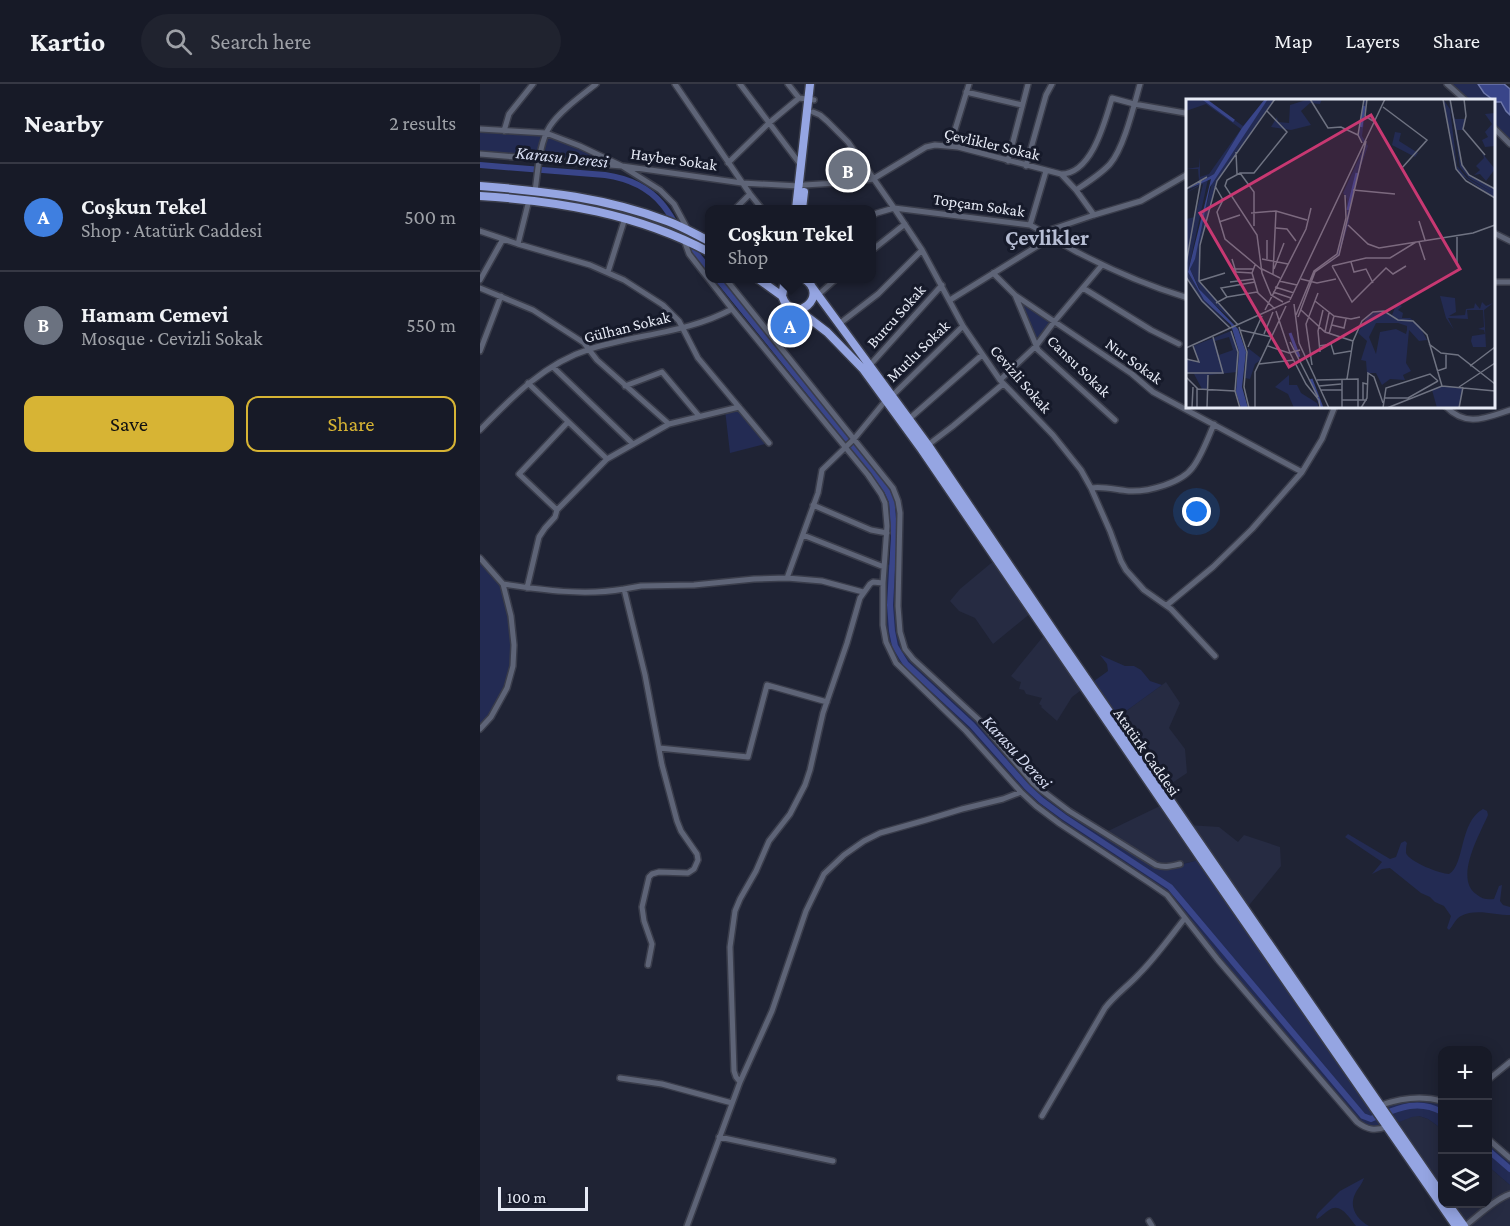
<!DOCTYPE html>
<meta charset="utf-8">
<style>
:root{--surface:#171a27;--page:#20232f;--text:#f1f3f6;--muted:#9ea1a7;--line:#363844;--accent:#d7b434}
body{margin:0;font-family:"Crimson Pro",serif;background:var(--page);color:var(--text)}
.controls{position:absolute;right:18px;bottom:18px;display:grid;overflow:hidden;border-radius:12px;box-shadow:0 3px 15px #0003}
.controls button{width:54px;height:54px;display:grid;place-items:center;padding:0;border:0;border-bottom:2px solid var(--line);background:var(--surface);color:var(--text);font:30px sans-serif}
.scale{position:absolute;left:18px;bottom:15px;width:90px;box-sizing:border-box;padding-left:6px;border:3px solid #e7ebf6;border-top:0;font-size:16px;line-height:21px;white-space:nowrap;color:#e7ebf6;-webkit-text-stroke:4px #161a2a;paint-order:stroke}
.you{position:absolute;left:717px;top:428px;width:21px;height:21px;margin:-15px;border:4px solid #fff;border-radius:50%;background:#1a73e8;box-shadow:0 0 0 9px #1a73e833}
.badge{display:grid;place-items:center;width:39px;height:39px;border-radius:50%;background:var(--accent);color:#fff;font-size:20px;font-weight:700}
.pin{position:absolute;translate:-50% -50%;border:3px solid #fff;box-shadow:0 2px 6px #0006}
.popup{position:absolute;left:225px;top:121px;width:171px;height:78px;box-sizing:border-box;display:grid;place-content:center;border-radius:12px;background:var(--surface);filter:drop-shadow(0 2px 4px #0005);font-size:20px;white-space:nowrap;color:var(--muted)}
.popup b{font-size:22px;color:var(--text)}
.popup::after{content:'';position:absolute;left:50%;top:100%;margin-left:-12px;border:12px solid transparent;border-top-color:var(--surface)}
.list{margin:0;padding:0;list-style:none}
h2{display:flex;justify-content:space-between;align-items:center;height:78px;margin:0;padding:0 24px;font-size:26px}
h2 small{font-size:20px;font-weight:400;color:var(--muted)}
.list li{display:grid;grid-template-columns:39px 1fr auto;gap:18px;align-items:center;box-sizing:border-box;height:108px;padding:0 24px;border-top:2px solid var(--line)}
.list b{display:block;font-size:22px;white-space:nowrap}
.list p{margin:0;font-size:20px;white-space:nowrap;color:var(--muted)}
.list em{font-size:20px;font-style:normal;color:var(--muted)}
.actions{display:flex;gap:12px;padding:18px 24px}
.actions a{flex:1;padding:14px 0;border:2px solid var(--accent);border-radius:12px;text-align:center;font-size:21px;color:var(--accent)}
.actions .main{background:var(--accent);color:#111}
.icon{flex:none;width:33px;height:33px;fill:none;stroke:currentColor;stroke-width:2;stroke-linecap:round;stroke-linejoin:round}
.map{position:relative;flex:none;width:1030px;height:1142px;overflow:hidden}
header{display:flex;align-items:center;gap:36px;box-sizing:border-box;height:84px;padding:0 30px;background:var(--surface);border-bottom:2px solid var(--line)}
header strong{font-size:28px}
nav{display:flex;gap:33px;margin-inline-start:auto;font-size:21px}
.search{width:420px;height:54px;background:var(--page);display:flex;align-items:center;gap:15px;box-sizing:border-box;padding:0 21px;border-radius:33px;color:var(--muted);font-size:22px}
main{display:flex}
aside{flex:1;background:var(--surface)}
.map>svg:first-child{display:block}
</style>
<header>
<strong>Kartio</strong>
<div class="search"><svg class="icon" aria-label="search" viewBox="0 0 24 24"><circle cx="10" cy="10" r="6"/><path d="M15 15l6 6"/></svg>Search here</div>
<nav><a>Map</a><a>Layers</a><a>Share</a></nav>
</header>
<main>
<aside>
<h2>Nearby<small>2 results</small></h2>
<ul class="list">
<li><span class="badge" style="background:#3f7fe0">A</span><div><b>Coşkun Tekel</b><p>Shop · Atatürk Caddesi</p></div><em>500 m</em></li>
<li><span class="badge" style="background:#6b7280">B</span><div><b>Hamam Cemevi</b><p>Mosque · Cevizli Sokak</p></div><em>550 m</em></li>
</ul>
<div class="actions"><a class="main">Save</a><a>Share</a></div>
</aside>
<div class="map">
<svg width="1030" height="1142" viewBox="0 0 1030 1142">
<rect width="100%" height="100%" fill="#1f2334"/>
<path fill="#262b42" d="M516,475L552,528L513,560L495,534L479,527L470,517L480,505Z
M566,549L604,604L592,613L577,637L561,623L562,622L559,620L562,614L546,610L544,606L539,605L541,598L537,597L531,592Z
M686,598L700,619L689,644L705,665L707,689L683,705L635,635Z
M684,720L720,773L715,777L690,783H682L624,749Z
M708,741L739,743L758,758L764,751L800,763L801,782L766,825Z
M936,1031L948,1035L962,1045V1111L913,1040Z
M1008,1082L1030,1101V1142H984L968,1120H1008Z"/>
<path fill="#232b53" d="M967,0H998C1004,14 1013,10 1021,19C1025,23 1026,27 1030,31V60L1014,44V16H985Z
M0,45L66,49L142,82L0,70Z
M535,211L574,238L556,262Z
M259,323L289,359L250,369L245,326Z
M0,474L23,500L34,561L27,604L0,645Z
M404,480L419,482L418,522L425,565L498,635L567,711L672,778L690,783L715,777L720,773L894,1024L928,1014L962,1017V1045L948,1035L939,1032L932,1033L907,1043L882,1042L687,811L556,722L486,647L421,585L404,549Z
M620,571L645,582H654L661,586L670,597L682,601L635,635L610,600L628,587L627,580Z
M1003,725L1007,727L1008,731C1000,750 974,794 996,810C1002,815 1007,816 1014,815L1019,802L1022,801L1020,817L1023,821L1030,823V831C1015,831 995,824 981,832C976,834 973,842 969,846L967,844L971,832L964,822L955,818L950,813L941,809L910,784L902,785L892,790L902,778L865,753L868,750L910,775L916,773L921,759L925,757L927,759C926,762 926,766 926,769C929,778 961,790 969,790C985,781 979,738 1003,725Z
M1008,1055L1030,1074V1101L1008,1082Z
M884,1094C882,1100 879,1103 876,1108C868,1122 876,1135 889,1142H876C869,1134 861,1118 849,1126C844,1129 841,1133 837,1135L836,1133L838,1129L860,1107Z"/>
<path fill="#394589" stroke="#6d77aa" stroke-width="1.5" d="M998,0H1024L1030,5V31L1026,27L1021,18H1016L1004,9Z"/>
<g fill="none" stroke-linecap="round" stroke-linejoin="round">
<path stroke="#394589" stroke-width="6" d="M0,81L125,91C146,94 168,103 182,120C189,128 194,138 200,147C209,161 219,173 229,185
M237,194L393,387L407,407L412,418L414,451L410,521L412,547L415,562L426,580L492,641L547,703L561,716L584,733L690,803L883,1032L891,1035C916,1025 937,1014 962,1028
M1008,1066L1030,1085"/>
<g stroke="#3a3d4b" stroke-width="8">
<path id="minor" d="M195,0L270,110L282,125
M260,0L320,80
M308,0L319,14L334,16
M967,0L985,16
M486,8L542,21
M333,28L340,31L347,37L368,58L414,124L442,166L483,242L520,296L573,351L601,386L611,404L630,447L641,477L646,486L664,506L691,525L735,572
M1014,44L1030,60
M0,45L66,49L100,62L142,82L262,99L319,102
M24,47L29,30L53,0
M470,62L489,0
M0,70L142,82L180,106L194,120L208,146
M528,77L548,0
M248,79L289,39L319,14
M546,82L566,11L572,0
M581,90C612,90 625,37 632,14L654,20L705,29
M324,101L374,98L393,95L446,63L455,61L478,63L581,90L596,106L614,131
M596,106C608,98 621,90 630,80C644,64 654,21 660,0
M55,107C58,87 59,59 70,42C80,27 101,12 116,0
M255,125L270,110
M391,132L397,129L414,124L550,141C566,149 580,159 595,167C631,186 668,202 708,214
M550,141L566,87
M0,147L38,160L110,181L144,196L183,221L199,237L218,274L289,359
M564,148L614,131L661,117L708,90
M1014,149L1030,157
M204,156L209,170L252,225L388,391L401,410L405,419L407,442L403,499V541L406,558L416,579L486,647L541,708L556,722L580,740L671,800L687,811L738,876L877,1038C887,1046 895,1047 907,1043
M38,160L49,116
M391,167L425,140
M128,188L145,134
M513,189L535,211L652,290L673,308L822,388
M245,194L413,404L418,417L420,429L418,522L420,548L425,565L433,575L498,635L553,699L560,705L589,727L676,781C685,784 691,782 700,780
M0,196L23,155
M1014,198H1030
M0,204L53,226L98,255L104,259L117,276L189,340
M603,204L671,246L699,260
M338,211L357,194
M535,211L558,266L635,336
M470,216L572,153
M359,240L398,210L442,166
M0,267L21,212
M390,281L462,201
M73,283L153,360
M520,296L556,262L574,238L622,181
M48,299L127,375
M145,302L182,288L219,332
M412,312L483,242
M965,322C987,344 1005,334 1030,326
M429,335L502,271
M0,346C32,313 65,279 110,265C157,250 208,249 252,225
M448,361L473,342L523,300
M611,404C624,402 636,406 649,407C668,408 702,399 713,383C722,371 728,354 734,340
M333,421L391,446L407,449
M77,426L39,390L88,338
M323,451L404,483
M0,474L23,500L31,532L34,561L33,582L27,604L11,633L0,645
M307,494L338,409L342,386L374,355L406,316
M23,500C63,506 104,512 144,505
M47,504L59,453L65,444L75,433L77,426L127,375L189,340L259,323
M687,521L733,483L772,445L822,388L842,355L855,322
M179,664L268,673L287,601L347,618
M168,881L172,860L164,837L162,823L169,793L172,790L179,788L208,789L214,785L218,776L217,770L201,747L197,737L182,681L165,591L144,505L161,502L214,501L274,495L307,494L342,497L383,508
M140,994L182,1000L252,1019
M1008,996L1030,978
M260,998L256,993L254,987L250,863L255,827L260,815L276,787L289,757L310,730L325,701L330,686L343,629L367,559L380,514L390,500L393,498L403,499
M901,1021C921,1014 941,1011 962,1017
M562,1032L625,924C635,911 648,902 659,890C676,873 690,853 705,834
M239,1053L353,1077
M1008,1055L1030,1074
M669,1137L672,1142
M207,1142L260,998L292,927L326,827L344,790L364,771L384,757L400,749L446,736L482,725L523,715L541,708
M985,1142C998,1132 1015,1115 1030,1110"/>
</g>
<g stroke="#3a3d4b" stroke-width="11">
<path id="trunk" d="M0,102C64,107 127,114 187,137C201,142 215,150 229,157
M0,112C79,117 158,130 229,168
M316,125L330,0
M322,125L324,108
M277,194L302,212
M312,194L304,201L302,212C313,244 352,211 323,194
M332,203L448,361L579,555L962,1111
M317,225L347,248L383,285L442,366L720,773L976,1142
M968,1120L984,1142"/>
</g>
<use href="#minor" stroke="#5e6477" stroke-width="5"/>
<use href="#trunk" stroke="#95a5e2" stroke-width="8"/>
</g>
<g text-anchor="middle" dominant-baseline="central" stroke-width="6" stroke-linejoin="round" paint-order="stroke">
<g font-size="16" fill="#e7ebf6" stroke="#161a2a">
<text transform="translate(512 60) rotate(13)">Çevlikler Sokak</text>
<text transform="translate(194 75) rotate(8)">Hayber Sokak</text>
<text transform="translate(499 121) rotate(8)">Topçam Sokak</text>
<text transform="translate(416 232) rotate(-48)">Burcu Sokak</text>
<text transform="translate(147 243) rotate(-14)">Gülhan Sokak</text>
<text transform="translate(438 267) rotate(-44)">Mutlu Sokak</text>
<text transform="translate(654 277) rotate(36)">Nur Sokak</text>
<text transform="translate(599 282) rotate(44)">Cansu Sokak</text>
<text transform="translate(541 295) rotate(49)">Cevizli Sokak</text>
<text transform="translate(667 668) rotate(55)">Atatürk Caddesi</text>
</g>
<g font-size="18" font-style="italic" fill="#d8def3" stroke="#161a2a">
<text transform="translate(82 73) rotate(6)">Karasu Deresi</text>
<text transform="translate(537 668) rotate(47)">Karasu Deresi</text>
</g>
<g font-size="22" font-weight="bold" fill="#b7bed4" stroke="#161a2a">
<text x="567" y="153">Çevlikler</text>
</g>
</g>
<g transform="translate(706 15)">
<rect width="309" height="309" fill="#1f2334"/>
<path d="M0,0H19L57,27L79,0L28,75L0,91L13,82L12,70H0L13,68L14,58V78L23,75L55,30L20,5L0,12ZM89,0L31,82L14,146L13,182L52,226L16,195L4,170L26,84L81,1ZM123,0H136L134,5L124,4L115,12L125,26L105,31L85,28L91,18L92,23L103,24L104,6ZM178,0H181L176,37L182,47L165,95L163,123L153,156L143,165L151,156L161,119V100L157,94L179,46L172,36ZM257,0L264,10L271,67L281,79L309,95L283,79L274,68L268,24L262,0L269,20H279L277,31H271L274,61L283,76L309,90V99L272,74ZM309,14V47L299,48L296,41L302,38L299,33L306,25L299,15ZM209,33L215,34L213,42L232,54L229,58L206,46ZM296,54L309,70L300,82L294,75L288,76L294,71L290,67L298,59ZM22,80L2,173L18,201L46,229L16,202L0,178V120L9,118L17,85L0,94ZM254,197L269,199L270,213L263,217L279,216L280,210L288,209L289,204L294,210L296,203L300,207L307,204L298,211L300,248H287L285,242L286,237L299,235L298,231L292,230L298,228L297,211H281L282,220L262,219L268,231L260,219ZM211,204L216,207L212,211L217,214L216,219H224L233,226L241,241L233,242L223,231L220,264L225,272L217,276L219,281L204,280L196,286L190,274H181L180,262L175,261L181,242L172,234L182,216L195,212L206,216ZM190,224H212L221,227V231L220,235L210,230L194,233L190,255L183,238ZM45,232L51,248V273L22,276V290H16L8,275L0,274V260L13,263L7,247ZM43,238L47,251L33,256L29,242ZM62,249L76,260L69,265L64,280L59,279ZM103,276V286H111L115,294L131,304L133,309H108L102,295L89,288ZM252,288H277L273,309H251L246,291Z" fill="#232b53" fill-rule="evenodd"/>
<path d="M79,0H82L24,88L9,160L4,170L13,190L52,230L60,253L56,288L62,309H55L50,293L53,253L45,226L18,201L2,173L25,80L0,91L28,75L56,29Z" fill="#394589"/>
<path fill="none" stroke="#394589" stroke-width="3" d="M18,0L48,22M175,28L178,7M162,111L171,74M104,234L113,258M125,280L136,309"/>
<path fill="none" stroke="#6f7382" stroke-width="1.5" d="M124,0L142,29L155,28L172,36M181,0L179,17L187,22M257,0L270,70L280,82L309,99M264,0L276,66L283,76L309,90M278,0L280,17L277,30L299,56M197,8L241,41L215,70M81,12L101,33L68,74H54L41,81L39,87L71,136L76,174L85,196L97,203M176,44L172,36L178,0M50,53L51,75M54,74L68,93V127M29,87L37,101L31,113L39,140L76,171M0,90L21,78M167,91L209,95M65,114L90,112L121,121M233,122L239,141M33,123L54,116M162,126L182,145L193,149L287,134L309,126M90,129L101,130L110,142M271,136V164M233,143L239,161M46,160L50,173L66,174M76,160L102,165M81,160V141M165,163L168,173L180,170L187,184M0,165L15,81M69,166L66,174L72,194L89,210M146,167L166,203L200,169L207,175L220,167M146,167L180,159H204L230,143M45,170H67M76,170L94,179M88,170L98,144M87,175L90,112M0,178L16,202L44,229M115,180L131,184L150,180M13,182L39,174M93,182L111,186M44,183L68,180M89,188L108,194M87,193L105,199M41,198L71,193M104,201L199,0M129,202L148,217L165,220L174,218M30,204L41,198L35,189L69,183M108,205L113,244L143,309M79,211L120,130L125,109M115,211L139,233L167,242L176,222L187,213L198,212L212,221L227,222L241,236L256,287M90,212L104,254L120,285L133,301L134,309M110,216L128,172L151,155L160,119L159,96M112,218L129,173L153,156L180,42M52,226L13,182L14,146L31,82L89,0M146,226L158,229L160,220M53,228L61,253L58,288L63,309M54,231L86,238M45,232L52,253L49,292L54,309M139,233L143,214M78,235L87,213M143,235L148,217M104,243L132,298M243,245L255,254L272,256L309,285M82,247L103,254L114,251M133,247L145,245L148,255L165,252M62,248L76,217M0,249L104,202M134,253L132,232L137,211M0,260L13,263L7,247M73,265L108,261M126,266L120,225L132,194M284,267L309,248M251,272L260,269V255M0,274H37L27,238M0,278L12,290L49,292M156,280V309M161,280L167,242M131,281L172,280V309M133,287L155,285M273,288L309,264M135,291H156M198,299H222L252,282M156,301H181M177,301V284L181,285M6,309L7,288M11,309V289M21,309L22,276M69,309V273L100,207M175,309L181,299L182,274L188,278L197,304M197,309L200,289L244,275L252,282M201,309L256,287L309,292M273,309L277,288"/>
<path fill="#c83872" fill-opacity="0.15" stroke="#c83872" stroke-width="3" d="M185,16L274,170L103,268L14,114Z"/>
<rect width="309" height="309" fill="none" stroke="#e7ebf6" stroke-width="3"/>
</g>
</svg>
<div class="controls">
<button>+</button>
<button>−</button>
<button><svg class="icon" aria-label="layers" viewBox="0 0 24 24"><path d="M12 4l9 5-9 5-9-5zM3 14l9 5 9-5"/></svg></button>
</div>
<div class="scale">100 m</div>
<div class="you"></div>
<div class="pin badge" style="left:310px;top:241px;background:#3f7fe0">A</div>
<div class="popup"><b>Coşkun Tekel</b>Shop</div>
<div class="pin badge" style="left:368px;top:86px;background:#6b7280">B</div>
</div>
</main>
